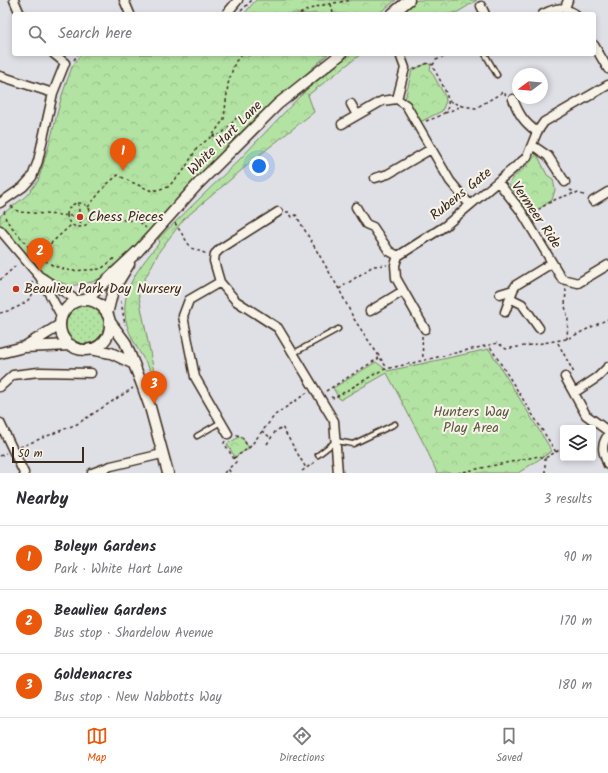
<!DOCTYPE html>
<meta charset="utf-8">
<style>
:root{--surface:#fff;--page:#f7f7f7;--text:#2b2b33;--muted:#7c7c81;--line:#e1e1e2;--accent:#ea580c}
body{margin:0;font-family:Kalam,sans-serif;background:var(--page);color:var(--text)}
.controls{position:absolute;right:12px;bottom:12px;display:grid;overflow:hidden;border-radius:4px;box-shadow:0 2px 6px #0003}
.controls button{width:36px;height:36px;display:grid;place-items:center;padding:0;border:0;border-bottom:1px solid var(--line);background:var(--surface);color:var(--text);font:20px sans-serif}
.compass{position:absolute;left:512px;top:68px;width:36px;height:36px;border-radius:50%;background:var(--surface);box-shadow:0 2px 6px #0003;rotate:254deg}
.scale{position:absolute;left:12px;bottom:10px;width:72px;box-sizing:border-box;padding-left:4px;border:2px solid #3b2a1e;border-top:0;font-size:11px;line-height:14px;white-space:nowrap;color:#3b2a1e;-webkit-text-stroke:3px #f7f3e8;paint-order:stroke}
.you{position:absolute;left:259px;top:166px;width:14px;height:14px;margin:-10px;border:3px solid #fff;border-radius:50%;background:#1a73e8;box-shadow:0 0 0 6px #1a73e833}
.badge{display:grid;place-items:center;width:26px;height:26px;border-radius:50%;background:var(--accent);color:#fff;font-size:13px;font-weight:700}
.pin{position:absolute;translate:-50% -33px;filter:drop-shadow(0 1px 2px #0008)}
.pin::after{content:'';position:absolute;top:21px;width:14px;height:12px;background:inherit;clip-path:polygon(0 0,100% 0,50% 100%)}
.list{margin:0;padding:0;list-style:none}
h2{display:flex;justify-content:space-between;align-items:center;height:52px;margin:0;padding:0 16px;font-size:17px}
h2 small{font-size:13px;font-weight:400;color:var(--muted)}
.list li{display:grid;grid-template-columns:26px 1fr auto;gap:12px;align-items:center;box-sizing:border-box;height:64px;padding:0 16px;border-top:1px solid var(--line)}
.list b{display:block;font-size:15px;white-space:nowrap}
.list p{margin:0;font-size:13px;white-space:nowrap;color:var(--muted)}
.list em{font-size:13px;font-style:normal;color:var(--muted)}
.icon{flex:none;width:22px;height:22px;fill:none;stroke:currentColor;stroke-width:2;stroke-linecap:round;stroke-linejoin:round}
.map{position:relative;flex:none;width:608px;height:473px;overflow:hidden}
.search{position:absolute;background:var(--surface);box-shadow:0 2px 6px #0003;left:12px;right:12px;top:12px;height:44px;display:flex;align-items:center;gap:10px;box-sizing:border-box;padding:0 14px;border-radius:4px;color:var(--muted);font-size:15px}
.sheet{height:244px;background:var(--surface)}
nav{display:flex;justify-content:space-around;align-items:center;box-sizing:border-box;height:56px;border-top:1px solid var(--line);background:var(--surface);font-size:11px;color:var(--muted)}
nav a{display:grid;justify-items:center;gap:2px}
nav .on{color:var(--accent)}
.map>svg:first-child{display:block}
</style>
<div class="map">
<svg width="608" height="473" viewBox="0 0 608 473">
<defs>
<pattern id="grass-dots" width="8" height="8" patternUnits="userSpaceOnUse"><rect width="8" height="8" fill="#b3e3a3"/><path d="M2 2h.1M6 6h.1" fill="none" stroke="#9bc38c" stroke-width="1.8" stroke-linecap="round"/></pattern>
<pattern id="forest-crowns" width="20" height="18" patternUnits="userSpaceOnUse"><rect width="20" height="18" fill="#b3e3a3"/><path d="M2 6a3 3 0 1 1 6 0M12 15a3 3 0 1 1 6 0" fill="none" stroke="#9bc38c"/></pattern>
</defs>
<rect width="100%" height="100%" fill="#dfdfe6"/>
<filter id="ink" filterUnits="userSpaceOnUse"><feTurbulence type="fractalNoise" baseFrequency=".025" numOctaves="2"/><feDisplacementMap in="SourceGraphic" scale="8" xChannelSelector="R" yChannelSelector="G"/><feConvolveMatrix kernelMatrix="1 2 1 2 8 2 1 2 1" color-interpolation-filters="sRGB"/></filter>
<g filter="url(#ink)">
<path fill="url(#grass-dots)" stroke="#778660" d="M66 325a19 19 0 1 1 38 0a19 19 0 1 1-38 0Z"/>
<path fill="url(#forest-crowns)" stroke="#778660" d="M256,0H396L378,14H244Z
M417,0H477L458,12L449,14H399Z
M81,54H328L247,127L198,178L137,245L107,275L92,282L70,286L43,275L0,227V216L26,196L38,181L49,145L62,95L72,67Z
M351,54H361L308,95L314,112L257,157L184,219L160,250L138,292L155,377C148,365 139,353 133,340C112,299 135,272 160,242L158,239L239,160L279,118L305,91Z
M428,63L431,66L430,69L445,96L446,101L442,111L420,122L410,102L405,99L412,70Z
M537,154L547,175L553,179L555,190L552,200L530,215L509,185C512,175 520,173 527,166C531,162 532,158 537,154Z
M489,349L552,451L518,473H437L426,448L387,373L340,400L333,388L376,362L388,371Z
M241,436L249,448L235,457L227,444Z"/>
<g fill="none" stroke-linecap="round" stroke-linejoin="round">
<g stroke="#3b2a1e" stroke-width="7">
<path id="service" d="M485,54L497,75
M294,353L338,329
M197,436L221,422
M318,455L336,441L353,444L395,424"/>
</g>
<g stroke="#3b2a1e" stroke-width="11">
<path id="minor" d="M14,0L20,14
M124,0L130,14
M481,6L485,14
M565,8L568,0
M228,12L238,0
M543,14C557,7 562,6 575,14
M594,45L608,69
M0,76L53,93
M397,99L405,68L401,57
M513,99C519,115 524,122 537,132
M351,104L357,115
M342,124L382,101L397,99L406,105L450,181L470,205
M532,145L548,156L565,182
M375,178L388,174L431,149
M498,182L521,211L562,279L578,283L608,265
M593,201L608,192
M0,203L23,187L32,177L38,161L53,93L65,63L54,54
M356,207L366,224L373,227L389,251L398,256
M278,212L220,249L215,254L214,261L220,282L236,301L278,328L334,421L338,473
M0,230L40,277L62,317
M41,277L78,301
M220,282L189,300L183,316L195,377L228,434
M500,294L513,290
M510,298L522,304L539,328
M370,311L403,291
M505,312L513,290L516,285L552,263
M425,329L396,278L395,265L398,256L445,226L527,157L537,132L544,122L608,85
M565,377L586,415L608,431
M0,387L13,375L39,372L91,373
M574,393L598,377L608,367
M0,423L24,473
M608,435C600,446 603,453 608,465
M92,473L111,466L162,454"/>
</g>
<g stroke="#3b2a1e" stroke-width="13">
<path id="tertiary" d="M392,14L409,0
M86,300L138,251L198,184L278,104L341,54
M60 325a25 25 0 1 1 50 0a25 25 0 1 1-50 0Z
M107,314L113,290L129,264
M110,322L125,342L141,382L150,407L168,473
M26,346L60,325
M90,349L111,353L134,364
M0,353L24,347L71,345"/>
</g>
<path stroke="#3b2a1e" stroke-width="1.5" stroke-dasharray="3 3" stroke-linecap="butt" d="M331,4L333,13
M241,11L252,0
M300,14C314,5 335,3 352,0
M247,54L249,56
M74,60L78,54
M414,69L428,63L433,65
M449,101L462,106
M445,113L462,106L476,108L503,92L506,95
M426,121C432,119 439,117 444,113C456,104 439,79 434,69L433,65L436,60L451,54
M212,136L221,135L239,115
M570,190L577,193L587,196
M78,203L81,227
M67 215a12 12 0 1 1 24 0a12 12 0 1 1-24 0Z
M11,206L19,212L139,221L146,228
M88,207L106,185L118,175L129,181L152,191L168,187L184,170L197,148L212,136L224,119L228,84L235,62L243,54
M4,211L6,220L32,251L37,256L54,266L71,271L101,269L115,258
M286,212H289L292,217L296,215L339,289L354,319L387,368
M533,213C550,202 557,197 577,193
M175,223L191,248L207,254
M37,256L71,225
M0,280L18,264
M339,289L373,266L387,265
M566,289L565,306L568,319L567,339
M121,301L125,325
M0,313C10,311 32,303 33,291C34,288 32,284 32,281
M422,336L423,360
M558,343L574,373
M326,391L379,358
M331,397L334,398L382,370L498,343L506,349L567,339L608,319
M262,431L271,438
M236,435L241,436L249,448
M225,441L224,443L236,462L228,469L231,473
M267,444L275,432L282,427L306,468
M20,447L77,424L133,388
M556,452L563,448
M0,456L6,453
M234,458L249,448L275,415L308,392
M545,458V473
M302,471L315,462
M224,473L228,469
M458,473L539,456L545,458L556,452L489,345"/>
<use href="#service" stroke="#f7f3e8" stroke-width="4"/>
<use href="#minor" stroke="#f7f3e8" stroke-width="8"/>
<use href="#tertiary" stroke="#f7f3e8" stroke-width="10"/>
</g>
</g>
<g fill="#c8321e" stroke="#f7f3e8" stroke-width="1.5">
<circle cx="80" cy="217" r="4"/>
<circle cx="16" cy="289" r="4"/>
</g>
<g text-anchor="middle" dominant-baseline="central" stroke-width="4" stroke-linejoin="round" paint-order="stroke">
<g font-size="14" fill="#3b2a1e" stroke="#f7f3e8">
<text transform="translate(225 138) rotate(-45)">White Hart Lane</text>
<text transform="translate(461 194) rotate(-39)">Rubens Gate</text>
<text transform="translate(536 215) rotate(56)">Vermeer Ride</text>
</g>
<g font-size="14" fill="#3b2a1e" stroke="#f7f3e8" text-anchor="start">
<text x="88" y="217">Chess Pieces</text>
<text x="24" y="289">Beaulieu Park Day Nursery</text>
</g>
<g font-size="14" fill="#59583f" stroke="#f7f3e8">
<text x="471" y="412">Hunters Way<tspan x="471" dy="16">Play Area</tspan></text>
</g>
</g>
</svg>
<div class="controls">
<button><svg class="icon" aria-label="layers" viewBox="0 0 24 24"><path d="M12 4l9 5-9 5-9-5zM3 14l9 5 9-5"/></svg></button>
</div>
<svg class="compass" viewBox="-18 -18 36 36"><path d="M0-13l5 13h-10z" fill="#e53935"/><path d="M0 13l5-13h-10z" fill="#7c7c81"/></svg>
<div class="scale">50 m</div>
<div class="you"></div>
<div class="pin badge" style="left:123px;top:171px">1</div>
<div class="pin badge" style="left:40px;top:271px">2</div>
<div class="pin badge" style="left:154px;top:404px">3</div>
<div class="search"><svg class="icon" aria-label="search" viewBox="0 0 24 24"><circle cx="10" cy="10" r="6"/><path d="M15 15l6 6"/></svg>Search here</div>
</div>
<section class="sheet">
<h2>Nearby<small>3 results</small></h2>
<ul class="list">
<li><span class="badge">1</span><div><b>Boleyn Gardens</b><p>Park · White Hart Lane</p></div><em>90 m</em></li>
<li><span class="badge">2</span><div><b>Beaulieu Gardens</b><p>Bus stop · Shardelow Avenue</p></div><em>170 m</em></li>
<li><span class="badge">3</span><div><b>Goldenacres</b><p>Bus stop · New Nabbotts Way</p></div><em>180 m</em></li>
</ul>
</section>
<nav>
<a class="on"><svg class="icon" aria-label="map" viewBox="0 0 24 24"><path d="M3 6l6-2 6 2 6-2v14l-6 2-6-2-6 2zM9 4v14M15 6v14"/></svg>Map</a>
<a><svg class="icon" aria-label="directions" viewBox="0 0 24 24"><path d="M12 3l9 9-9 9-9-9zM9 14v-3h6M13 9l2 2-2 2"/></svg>Directions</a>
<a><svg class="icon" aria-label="saved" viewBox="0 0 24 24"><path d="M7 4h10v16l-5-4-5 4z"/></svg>Saved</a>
</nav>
